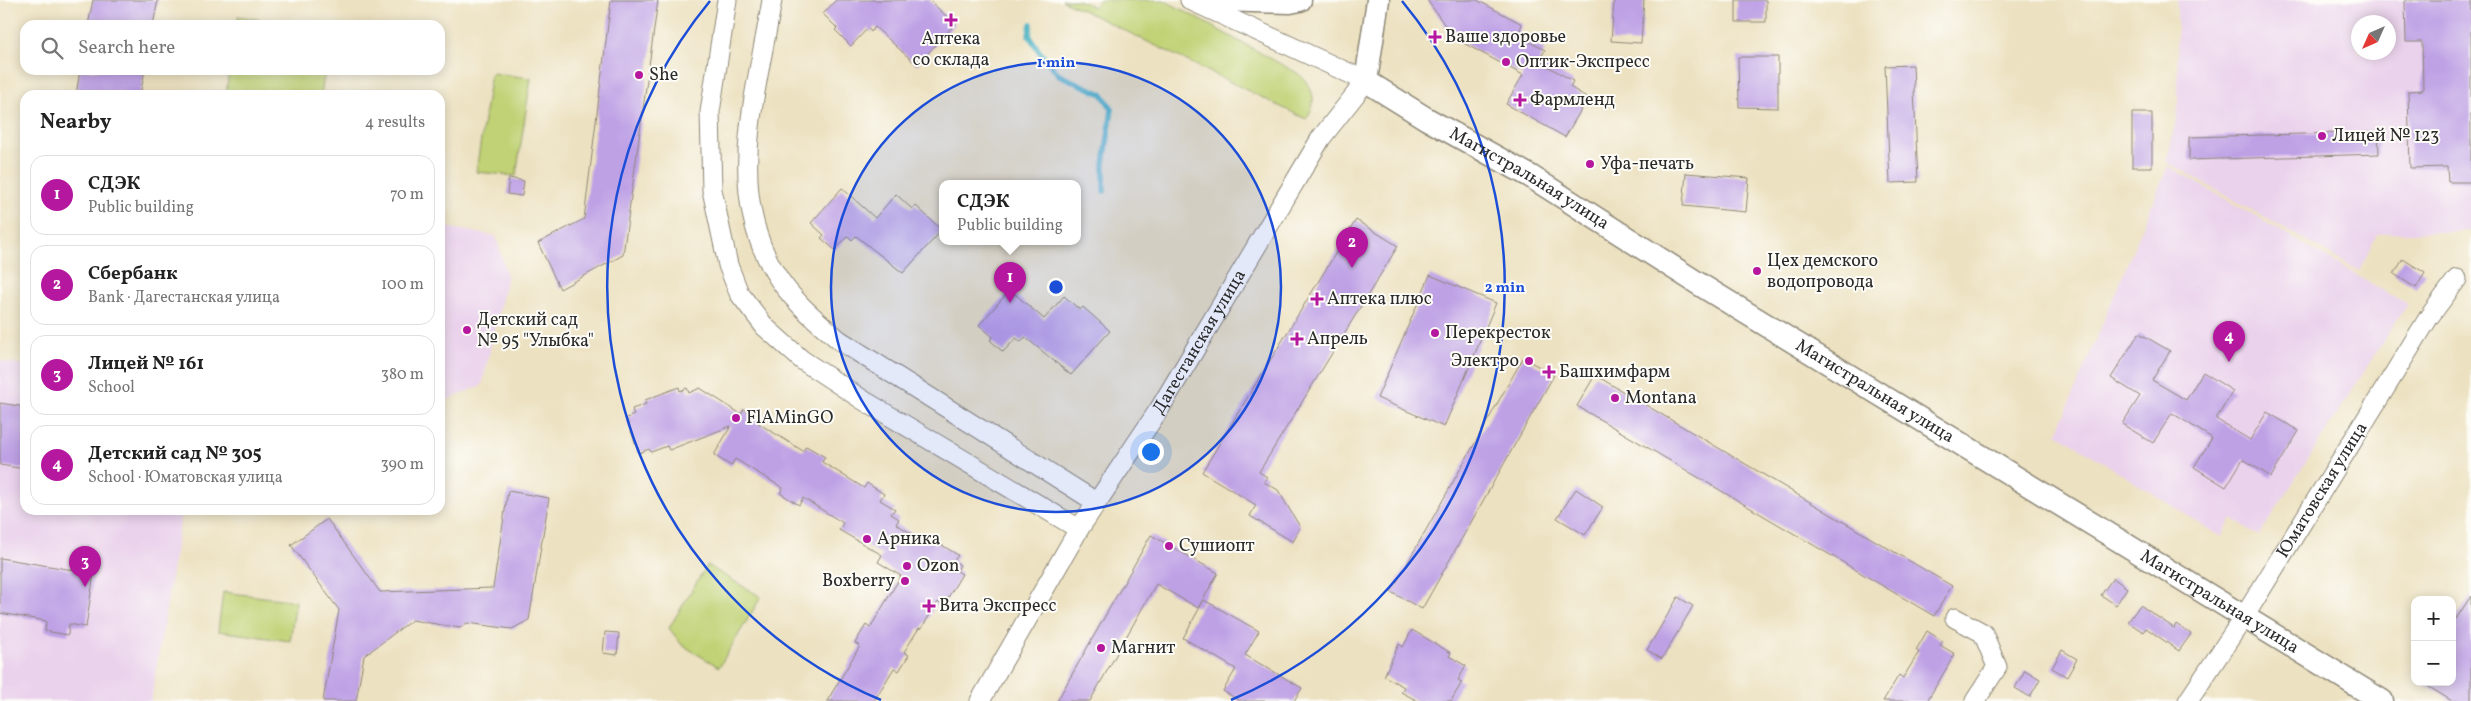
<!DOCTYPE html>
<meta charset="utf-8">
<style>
:root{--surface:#fff;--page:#f2f2f2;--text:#222;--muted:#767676;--line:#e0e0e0;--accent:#b5179e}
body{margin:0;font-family:Vollkorn,serif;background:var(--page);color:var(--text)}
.controls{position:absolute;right:15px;bottom:15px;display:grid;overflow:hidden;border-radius:10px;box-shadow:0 2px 12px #0003}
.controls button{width:45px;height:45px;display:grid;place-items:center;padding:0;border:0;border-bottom:1px solid var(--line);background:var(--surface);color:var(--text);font:25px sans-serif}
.compass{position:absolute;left:2351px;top:15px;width:45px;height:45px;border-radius:50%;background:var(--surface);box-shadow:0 2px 12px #0003;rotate:225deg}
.you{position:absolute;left:1150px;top:451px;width:18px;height:18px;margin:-12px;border:4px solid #fff;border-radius:50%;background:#1a73e8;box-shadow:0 0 0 8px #1a73e833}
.badge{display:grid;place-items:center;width:32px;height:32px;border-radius:50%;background:var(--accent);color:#fff;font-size:16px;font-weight:700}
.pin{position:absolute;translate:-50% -41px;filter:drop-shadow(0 1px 2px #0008)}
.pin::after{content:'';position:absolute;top:26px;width:18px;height:15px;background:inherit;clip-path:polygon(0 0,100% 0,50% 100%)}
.popup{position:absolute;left:939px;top:180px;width:142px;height:65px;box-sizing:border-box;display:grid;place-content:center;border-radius:10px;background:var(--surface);filter:drop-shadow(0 1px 4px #0005);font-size:16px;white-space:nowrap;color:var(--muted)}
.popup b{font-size:19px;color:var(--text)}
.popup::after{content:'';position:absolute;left:50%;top:100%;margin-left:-10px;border:10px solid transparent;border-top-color:var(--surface)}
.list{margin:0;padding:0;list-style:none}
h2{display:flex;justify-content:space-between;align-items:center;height:65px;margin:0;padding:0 20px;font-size:21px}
h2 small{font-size:16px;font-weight:400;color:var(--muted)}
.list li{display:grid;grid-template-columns:32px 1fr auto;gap:15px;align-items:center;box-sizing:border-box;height:80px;margin:0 10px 10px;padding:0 10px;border:1px solid var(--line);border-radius:15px}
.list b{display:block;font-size:19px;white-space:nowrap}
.list p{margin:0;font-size:16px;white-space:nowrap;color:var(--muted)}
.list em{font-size:16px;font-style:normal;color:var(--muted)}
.icon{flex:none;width:28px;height:28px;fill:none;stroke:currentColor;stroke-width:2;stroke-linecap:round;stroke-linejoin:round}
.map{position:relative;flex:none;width:2471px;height:701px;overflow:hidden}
.search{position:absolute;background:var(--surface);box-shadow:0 2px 12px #0003;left:20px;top:20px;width:425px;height:55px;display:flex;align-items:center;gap:12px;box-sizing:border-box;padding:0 18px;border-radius:15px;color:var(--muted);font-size:19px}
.panel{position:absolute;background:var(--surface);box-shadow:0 2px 12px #0003;left:20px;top:90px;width:425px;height:425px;border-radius:15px}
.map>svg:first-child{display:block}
</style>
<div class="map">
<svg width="2471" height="701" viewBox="0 0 2471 701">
<rect width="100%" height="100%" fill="#fdfcf7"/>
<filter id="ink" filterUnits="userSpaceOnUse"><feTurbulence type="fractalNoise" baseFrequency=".02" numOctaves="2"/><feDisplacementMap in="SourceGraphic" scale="10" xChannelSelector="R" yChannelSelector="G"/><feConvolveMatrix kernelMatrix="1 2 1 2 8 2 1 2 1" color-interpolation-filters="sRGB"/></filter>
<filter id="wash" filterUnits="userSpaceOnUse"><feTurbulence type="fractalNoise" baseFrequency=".0096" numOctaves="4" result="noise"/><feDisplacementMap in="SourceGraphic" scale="20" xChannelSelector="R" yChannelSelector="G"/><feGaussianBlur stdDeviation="1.12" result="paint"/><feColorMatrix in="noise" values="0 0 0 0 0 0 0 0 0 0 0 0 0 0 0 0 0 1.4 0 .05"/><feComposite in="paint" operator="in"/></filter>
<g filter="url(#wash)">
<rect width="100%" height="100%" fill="#ece1c0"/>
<path fill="#ead1ec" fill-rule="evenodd" d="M2177,0H2471V231L2378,234L2359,271L2167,162L2178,110ZM2358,22H2388V52H2358Z
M2168,166L2407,304L2259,536L2232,519L2221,537L2057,433Z
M440,226L496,236L507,276L482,385L440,403Z
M0,361L25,365V510H182L151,701H0Z"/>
<path fill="#c0d275" stroke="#767e50" d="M1062,0H1078L1094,7L1099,0H1164L1299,74C1314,88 1318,102 1306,119Z
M238,16L294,25H237Z
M229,70H325L321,95H226Z
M491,73L531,78L516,176L476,172Z
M707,565L761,597L719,667L682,645L669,628Z
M223,592L296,601L290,641L218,631Z"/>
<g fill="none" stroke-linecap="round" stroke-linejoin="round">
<path stroke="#43afc1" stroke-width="5.5" d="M1031,24L1029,35L1039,51L1059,75L1102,94L1112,109L1104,164V191"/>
</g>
<g id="blocks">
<path fill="#bea0e5" d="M93,0H158L153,25H88Z
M611,0H658L623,255L560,289L538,243L584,219Z
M836,0H929L955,24L917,65L875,27L871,32L868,28L851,46L835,30L837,28L823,14Z
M1427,0H1477L1522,24L1518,36L1545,50L1539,61L1573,81L1570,87L1588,98L1565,137L1506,104L1523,75L1454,38Z
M1614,0H1644L1641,43L1611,41Z
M1736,0H1766V22H1736Z
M2405,0H2471V182H2448L2447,167L2410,168L2408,91L2423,90L2422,42H2406Z
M1738,57H1778V108L1739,107Z
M1913,65L1918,182L1890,183L1885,66Z
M80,70H145L140,95H76Z
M2132,113H2152V167H2132Z
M2378,132L2379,154L2189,160V137Z
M1686,173L1749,178L1746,212L1683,206Z
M509,178L524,181L522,196L507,194Z
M842,188L875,218L896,194L912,209L915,205L942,230L903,273L856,236L852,240L848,236L835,250L821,238L824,235L811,223Z
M1356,220L1398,246L1259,472L1267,477L1264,482L1278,490L1300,527L1293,542L1250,516L1256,505L1202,472Z
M2403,259L2425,273L2416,288L2394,274Z
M1430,275L1496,303L1444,427L1377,398Z
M1010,290L1044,319L1064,296L1080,310L1083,307L1110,331L1071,375L1025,337L1021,342L1016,338L1003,352L990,340L993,337L979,325Z
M2139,333L2170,351L2152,380L2186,400L2203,372L2233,391L2216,419L2250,440L2267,412L2299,431L2271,477L2243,459L2226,487L2194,467L2212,438L2172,413L2153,443L2122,424L2140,396L2111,378Z
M1523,358L1554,375L1422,609L1391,592Z
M1595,375L1952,586L1934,616L1577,406Z
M679,387L680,391L687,388L689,393L700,388L741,414L744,409L760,420L758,423L803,451L806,446L825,457L822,462L864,488L867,483L884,494L880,500L895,509L891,514L899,519L896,524L924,541L927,536L958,555L954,561L960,565L957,571L962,574L943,606L938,602L921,629L919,628L904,652L909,655L899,671L894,668L874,701H827L860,646L855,643L866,625L870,628L901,576L878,562L882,555L839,530L843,523L803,498L799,505L780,493L783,488L735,459L731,466L714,455L731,426L669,450L667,446L651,452L649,449L639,453L626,418L634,415L632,409L646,404L645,400Z
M0,403L25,407V469L0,465Z
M1576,489L1603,507L1585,535L1557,518Z
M508,491L549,498L529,620L512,629L467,623L460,628L412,620L364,656L356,701H323L339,610L291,545L327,519L380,592L493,588Z
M1151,535L1218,573L1198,608L1156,584L1090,701H1057Z
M0,558L73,570L74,562L95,566L86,627L69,624L68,635L45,631L46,621L0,613Z
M2113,578L2127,588L2116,605L2101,595Z
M2471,596V701H2452L2421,682H2452V625Z
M1678,597L1693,606L1662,659L1647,650Z
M1204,600L1259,631L1245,655L1302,688L1294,701H1240L1223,691L1236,669L1183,638Z
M2140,605L2174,628L2176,624L2191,634L2179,651L2146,628L2143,632L2128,622Z
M1412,630L1451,653L1449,656L1466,666L1458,680L1462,682L1451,701H1418L1401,692L1404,687L1384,676L1399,644L1403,647Z
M1927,631L1943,641L1940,645L1955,654L1927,701H1883L1899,675L1903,678L1919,652L1916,650Z
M605,632L619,633L617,655L603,653Z
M2062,650L2077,659L2067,677L2052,668Z
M2025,670L2040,679L2030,697L2015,688Z"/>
</g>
</g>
<g filter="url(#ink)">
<use href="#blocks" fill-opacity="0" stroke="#8c8676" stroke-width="1"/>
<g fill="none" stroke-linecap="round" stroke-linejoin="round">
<g stroke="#8c8676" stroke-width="21">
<g id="minor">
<path d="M727,0L710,112L712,190L728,265L739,293L765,327L802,360L863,400L1079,529"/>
<path d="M772,0C758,88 724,188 774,271C790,299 815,319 839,340L1096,502"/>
<path d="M1955,618L1983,633L1997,667L1975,701"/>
<path id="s1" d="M980,701L1079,529L1160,408L1321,138L1366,81L1190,0"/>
<path id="s2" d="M2188,701L2244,617L2429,317L2457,279"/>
</g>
</g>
<g stroke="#8c8676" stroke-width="25">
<g id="tertiary">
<path d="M1219,0L1290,2L1300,0"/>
<path id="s3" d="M1378,0L1366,81L1427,119L1530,176L1699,284L2382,701"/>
</g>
</g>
<use href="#minor" stroke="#fff" stroke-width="19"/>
<use href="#tertiary" stroke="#fff" stroke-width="22"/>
</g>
</g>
<circle cx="1056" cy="287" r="225" fill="#1d4ed8" fill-opacity=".12"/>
<g fill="none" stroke="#1d4ed8" stroke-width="2.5">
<circle cx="1056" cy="287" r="225"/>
<path d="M881 700A449 449 0 0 1 710 1M1402 1A449 449 0 0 1 1231 700"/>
</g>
<g fill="#b5179e" stroke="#fdfcf7" stroke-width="2">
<path d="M948.5 12.5h5v5h5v5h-5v5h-5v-5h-5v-5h5z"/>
<path d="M1432.5 29.5h5v5h5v5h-5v5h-5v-5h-5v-5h5z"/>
<circle cx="1506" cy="62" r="5"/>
<circle cx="639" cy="75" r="5"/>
<path d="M1517.5 92.5h5v5h5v5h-5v5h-5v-5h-5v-5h5z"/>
<circle cx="2322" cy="136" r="5"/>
<circle cx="1590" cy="164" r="5"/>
<circle cx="1757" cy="271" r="5"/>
<path d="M1314.5 291.5h5v5h5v5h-5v5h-5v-5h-5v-5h5z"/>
<circle cx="467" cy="330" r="5"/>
<circle cx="1435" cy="333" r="5"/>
<path d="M1294.5 331.5h5v5h5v5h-5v5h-5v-5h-5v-5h5z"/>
<circle cx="1529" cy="361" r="5"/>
<path d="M1546.5 364.5h5v5h5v5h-5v5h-5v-5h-5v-5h5z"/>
<circle cx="1615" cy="398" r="5"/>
<circle cx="736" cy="418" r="5"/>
<circle cx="867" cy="539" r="5"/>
<circle cx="1169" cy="546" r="5"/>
<circle cx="907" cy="566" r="5"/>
<circle cx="905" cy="581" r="5"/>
<path d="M926.5 598.5h5v5h5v5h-5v5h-5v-5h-5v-5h5z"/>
<circle cx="1101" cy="648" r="5"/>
</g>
<g text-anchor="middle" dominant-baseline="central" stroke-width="4" stroke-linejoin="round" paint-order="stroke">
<g font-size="18" fill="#2b2b2b" stroke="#fdfcf7" text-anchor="start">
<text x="1445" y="37">Ваше здоровье</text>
<text x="951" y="39" text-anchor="middle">Аптека<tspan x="951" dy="21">со склада</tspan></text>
<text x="1516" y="62">Оптик-Экспресс</text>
<text x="649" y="75">She</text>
<text x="1530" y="100">Фармленд</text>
<text x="2332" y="136">Лицей № 123</text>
<text x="1600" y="164">Уфа-печать</text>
<text x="1767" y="261">Цех демского<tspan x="1767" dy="21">водопровода</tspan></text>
<text x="1327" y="299">Аптека плюс</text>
<text x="477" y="320">Детский сад<tspan x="477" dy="21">№ 95 "Улыбка"</tspan></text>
<text x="1445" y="333">Перекресток</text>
<text x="1307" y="339">Апрель</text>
<text x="1519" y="361" text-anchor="end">Электро</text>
<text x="1559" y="372">Башхимфарм</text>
<text x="1625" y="398">Montana</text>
<text x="746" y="418">FlAMinGO</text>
<text x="877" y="539">Арника</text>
<text x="1179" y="546">Сушиопт</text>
<text x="917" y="566">Ozon</text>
<text x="895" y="581" text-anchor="end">Boxberry</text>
<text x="939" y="606">Вита Экспресс</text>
<text x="1111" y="648">Магнит</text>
</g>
<g font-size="18" fill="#2b2b2b" stroke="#fdfcf7">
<text stroke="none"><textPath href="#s3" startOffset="272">Магистральная улица</textPath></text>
<text stroke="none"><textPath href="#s1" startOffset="421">Дагестанская улица</textPath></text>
<text stroke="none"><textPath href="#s3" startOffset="678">Магистральная улица</textPath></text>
<text stroke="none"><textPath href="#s2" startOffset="250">Юматовская улица</textPath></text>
<text stroke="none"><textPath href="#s3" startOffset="1082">Магистральная улица</textPath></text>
</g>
</g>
<circle cx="1056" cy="287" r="8" fill="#1d4ed8" stroke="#fdfcf7" stroke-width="2.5"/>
<g font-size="15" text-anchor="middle" font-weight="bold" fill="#1d4ed8" stroke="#fdfcf7" stroke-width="4" stroke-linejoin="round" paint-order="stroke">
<text x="1056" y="67">1 min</text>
<text x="1505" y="292">2 min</text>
</g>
</svg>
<div class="controls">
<button>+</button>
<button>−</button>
</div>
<svg class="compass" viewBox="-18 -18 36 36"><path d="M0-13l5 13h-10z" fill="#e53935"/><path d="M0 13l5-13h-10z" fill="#767676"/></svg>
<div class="you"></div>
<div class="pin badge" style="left:1010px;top:303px">1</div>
<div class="popup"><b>СДЭК</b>Public building</div>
<div class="pin badge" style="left:1352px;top:268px">2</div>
<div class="pin badge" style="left:85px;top:587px">3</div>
<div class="pin badge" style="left:2229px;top:362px">4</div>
<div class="search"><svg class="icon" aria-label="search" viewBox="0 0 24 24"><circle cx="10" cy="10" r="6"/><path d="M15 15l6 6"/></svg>Search here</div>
<section class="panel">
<h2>Nearby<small>4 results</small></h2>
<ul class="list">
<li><span class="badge">1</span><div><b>СДЭК</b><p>Public building</p></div><em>70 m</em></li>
<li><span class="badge">2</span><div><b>Сбербанк</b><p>Bank · Дагестанская улица</p></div><em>100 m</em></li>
<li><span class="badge">3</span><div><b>Лицей № 161</b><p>School</p></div><em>380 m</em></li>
<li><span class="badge">4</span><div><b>Детский сад № 305</b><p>School · Юматовская улица</p></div><em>390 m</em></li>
</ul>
</section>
</div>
